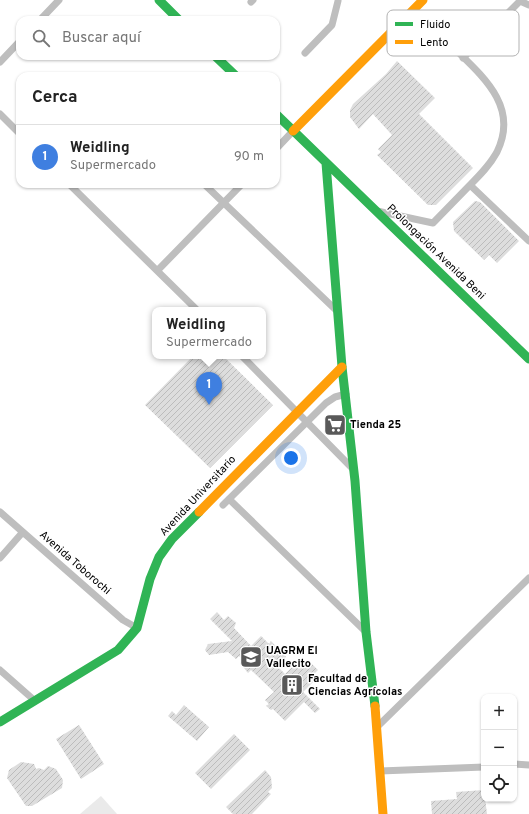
<!DOCTYPE html>
<html lang="es">
<meta charset="utf-8">
<style>
:root{--surface:#fff;--page:#f6f6f6;--text:#222;--muted:#767676;--line:#e0e0e0;--accent:#d93025}
body{margin:0;font-family:Overpass,sans-serif;background:var(--page);color:var(--text)}
.controls{position:absolute;right:12px;bottom:12px;display:grid;overflow:hidden;border-radius:8px;box-shadow:0 1px 3px #0004}
.controls button{width:36px;height:36px;display:grid;place-items:center;padding:0;border:0;border-bottom:1px solid var(--line);background:var(--surface);color:var(--text);font:20px sans-serif}
.you{position:absolute;left:291px;top:458px;width:14px;height:14px;margin:-10px;border:3px solid #fff;border-radius:50%;background:#1a73e8;box-shadow:0 0 0 6px #1a73e833}
.badge{display:grid;place-items:center;width:26px;height:26px;border-radius:50%;background:var(--accent);color:#fff;font-size:13px;font-weight:700}
.pin{position:absolute;translate:-50% -33px;filter:drop-shadow(0 1px 2px #0008)}
.pin::after{content:'';position:absolute;top:21px;width:14px;height:12px;background:inherit;clip-path:polygon(0 0,100% 0,50% 100%)}
.popup{position:absolute;left:152px;top:307px;width:114px;height:52px;box-sizing:border-box;display:grid;place-content:center;border-radius:8px;background:var(--surface);filter:drop-shadow(0 1px 3px #0005);font-size:13px;white-space:nowrap;color:var(--muted)}
.popup b{font-size:15px;color:var(--text)}
.popup::after{content:'';position:absolute;left:50%;top:100%;margin-left:-8px;border:8px solid transparent;border-top-color:var(--surface)}
.list{margin:0;padding:0;list-style:none}
h2{display:flex;justify-content:space-between;align-items:center;height:52px;margin:0;padding:0 16px;font-size:17px}
h2 small{font-size:13px;font-weight:400;color:var(--muted)}
.list li{display:grid;grid-template-columns:26px 1fr auto;gap:12px;align-items:center;box-sizing:border-box;height:64px;padding:0 16px;border-top:1px solid var(--line)}
.list b{display:block;font-size:15px;white-space:nowrap}
.list p{margin:0;font-size:13px;white-space:nowrap;color:var(--muted)}
.list em{font-size:13px;font-style:normal;color:var(--muted)}
.icon{flex:none;width:22px;height:22px;fill:none;stroke:currentColor;stroke-width:2;stroke-linecap:round;stroke-linejoin:round}
.map{position:relative;flex:none;width:529px;height:814px;overflow:hidden}
.search{position:absolute;background:var(--surface);box-shadow:0 1px 3px #0004;left:16px;top:16px;width:264px;height:44px;display:flex;align-items:center;gap:10px;box-sizing:border-box;padding:0 14px;border-radius:12px;color:var(--muted);font-size:15px}
.panel{position:absolute;background:var(--surface);box-shadow:0 1px 3px #0004;left:16px;top:72px;width:264px;height:116px;border-radius:12px}
.map>svg:first-child{display:block}
</style>
<div class="map">
<svg width="529" height="814" viewBox="0 0 529 814">
<defs>
<pattern id="building-hatch" width="6" height="6" patternUnits="userSpaceOnUse"><rect width="6" height="6" fill="#ddd"/><path d="M-1 1l2-2M0 6l6-6M5 7l2-2" fill="none" stroke="#bcbcbc"/></pattern>
</defs>
<rect width="100%" height="100%" fill="#fff"/>
<path fill="#eaeaea" d="M101,796L117,814H80Z"/>
<path fill="url(#building-hatch)" d="M397,61L435,98L419,114L473,168L436,205H428L377,155L381,152L378,149L392,135L373,114L359,129L350,117V110L353,104L386,74Z
M475,201L480,202L519,241L497,263L489,255L484,260L454,231L453,222Z
M193,356H223L273,405L210,468L145,405Z
M217,612L224,620L228,616L236,623L234,628L251,646L261,636L269,644L271,641L286,657L277,666L285,674L296,663L300,667L308,660L318,670L310,678L313,682L303,692L320,709L315,713L304,702L285,721L273,709L271,710L266,706L269,704L265,700L274,692L251,670L248,673L244,668L247,665L239,656L236,659L228,652L209,655L205,650L208,644L232,641L210,619Z
M184,705L209,727L197,741L168,716L172,711L176,715Z
M79,725L104,764L81,779L56,739Z
M234,734L250,750L211,789L195,773Z
M21,762L34,764L36,769L39,768L44,770L48,766L56,769L63,780L62,788L32,806H26L7,778L9,770Z
M265,770L271,777L272,788L268,792L271,794L252,814H233L226,807Z
M484,790L487,814H432L431,801L457,799L456,792Z"/>
<g fill="none" stroke-linecap="round" stroke-linejoin="round">
<path stroke="#bebebe" stroke-width="7" d="M520,1L529,5
M251,2L253,0
M413,10C428,24 443,38 458,52C487,80 518,109 497,152C490,165 480,175 470,185L529,241
M40,20L59,0
M305,53L332,25L338,1
M463,58L521,0
M0,62L20,41
M0,114L20,134
M276,149L293,131
M69,184L197,310
M204,184L337,311
M377,211L433,223L470,185
M158,270L242,184
M242,356L353,469
M229,499L366,632
M223,505L326,403L335,397L346,394
M0,512L123,620L137,628
M0,558L22,533
M0,670L34,700
M377,727L529,578
M514,764L529,765
M380,771L484,767"/>
<path stroke="#30b455" stroke-width="9" d="M159,0L179,20
M215,56L236,76
M276,114L529,359
M326,163L342,367L355,481L366,632L375,706
M0,722L118,650L137,628L150,579L159,557L172,539L199,512"/>
<path stroke="#ff9f0a" stroke-width="9" d="M293,131L423,0
M199,512L342,367
M375,706L383,814"/>
</g>
<defs>
<g id="supermarket-square" transform="scale(1.15)"><rect x="-9" y="-9" width="18" height="18" rx="4" fill="#595959" stroke="#fff"/><path d="M-6-5.5h2.5l.6 2H6L4.5 2H-2.5L-4.4-4H-6ZM-1.5 3.2a1.3 1.3 0 1 0 .1 0ZM3 3.2a1.3 1.3 0 1 0 .1 0Z" fill="#fff"/></g>
<g id="university-square" transform="scale(1.15)"><rect x="-9" y="-9" width="18" height="18" rx="4" fill="#595959" stroke="#fff"/><path d="M0-5L7-2L0 1L-7-2ZM-4 1L0 2.5L4 1V4Q0 6-4 4Z" fill="#fff"/></g>
<g id="building-square" transform="scale(1.15)"><rect x="-9" y="-9" width="18" height="18" rx="4" fill="#595959" stroke="#fff"/><path d="M-4-6H4V6H1V3H-1V6H-4ZM-2.5-4.3h1.7v1.8h-1.7ZM.8-4.3h1.7v1.8H.8ZM-2.5-1h1.7V.8h-1.7ZM.8-1h1.7V.8H.8Z" fill="#fff"/></g>
</defs>
<g fill-rule="evenodd">
<use href="#supermarket-square" x="335" y="425"/>
<use href="#university-square" x="251" y="657"/>
<use href="#building-square" x="292" y="685"/>
</g>
<g text-anchor="middle" dominant-baseline="central" stroke-width="3" stroke-linejoin="round" paint-order="stroke">
<g font-size="11" fill="#000" stroke="#fff">
<text transform="translate(436 252) rotate(44)">Prolongación Avenida Beni</text>
<text transform="translate(198 496) rotate(-47)">Avenida Universitario</text>
<text transform="translate(75 563) rotate(41)">Avenida Toborochi</text>
</g>
<g font-size="11" font-weight="bold" fill="#000" stroke="#fff" text-anchor="start">
<text x="350" y="425">Tienda 25</text>
<text x="266" y="651">UAGRM El<tspan x="266" dy="13">Vallecito</tspan></text>
<text x="308" y="679">Facultad de<tspan x="308" dy="13">Ciencias Agrícolas</tspan></text>
</g>
</g>
<rect x="387" y="10" width="132" height="46" rx="6" fill="#fff" stroke="#b2b2b2" stroke-width="1"/>
<rect x="395" y="22" width="18" height="4" fill="#30b455"/>
<rect x="395" y="40" width="18" height="4" fill="#ff9f0a"/>
<g font-size="11" fill="#000">
<text x="420" y="28">Fluido</text>
<text x="420" y="46">Lento</text>
</g>
</svg>
<div class="controls">
<button>+</button>
<button>−</button>
<button><svg class="icon" aria-label="locate" viewBox="0 0 24 24"><circle cx="12" cy="12" r="6"/><path d="M12 2v4M12 18v4M2 12h4M18 12h4"/></svg></button>
</div>
<div class="you"></div>
<div class="pin badge" style="left:209px;top:405px;background:#3f7fe0">1</div>
<div class="popup"><b>Weidling</b>Supermercado</div>
<div class="search"><svg class="icon" aria-label="search" viewBox="0 0 24 24"><circle cx="10" cy="10" r="6"/><path d="M15 15l6 6"/></svg>Buscar aquí</div>
<section class="panel">
<h2>Cerca<small></small></h2>
<ul class="list">
<li><span class="badge" style="background:#3f7fe0">1</span><div><b>Weidling</b><p>Supermercado</p></div><em>90 m</em></li>
</ul>
</section>
</div>
